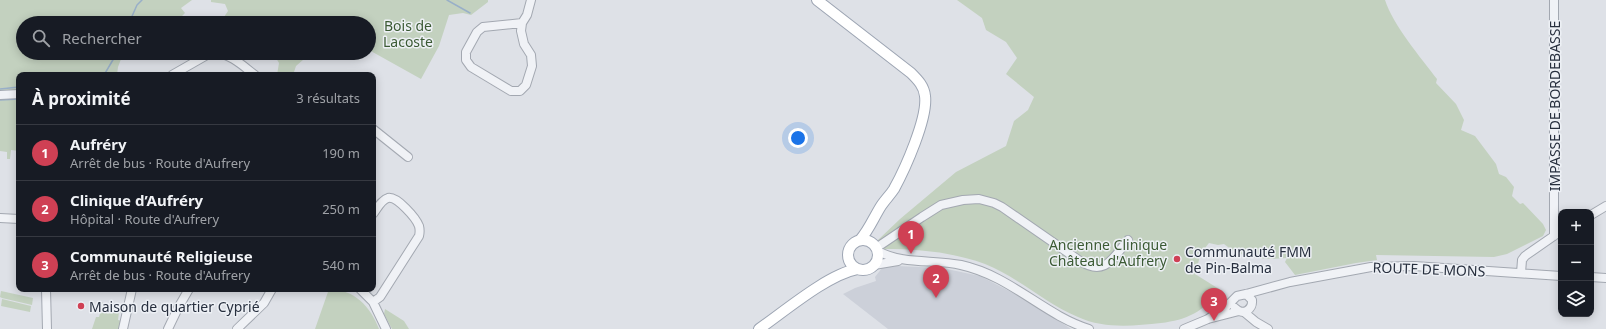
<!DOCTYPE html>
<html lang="fr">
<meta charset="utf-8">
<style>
:root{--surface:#171b24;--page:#242831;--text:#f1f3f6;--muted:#9ea1a6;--line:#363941;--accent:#cf4054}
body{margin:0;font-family:"Noto Sans",sans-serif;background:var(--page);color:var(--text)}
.controls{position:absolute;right:12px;bottom:12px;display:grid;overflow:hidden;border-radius:8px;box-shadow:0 2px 10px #0003}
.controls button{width:36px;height:36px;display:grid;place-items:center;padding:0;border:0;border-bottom:1px solid var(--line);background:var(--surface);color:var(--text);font:20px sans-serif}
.you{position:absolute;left:798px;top:138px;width:14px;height:14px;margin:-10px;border:3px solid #fff;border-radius:50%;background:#1a73e8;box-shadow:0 0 0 6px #1a73e833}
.badge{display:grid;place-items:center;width:26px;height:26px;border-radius:50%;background:var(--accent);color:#fff;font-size:13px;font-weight:700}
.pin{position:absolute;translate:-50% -33px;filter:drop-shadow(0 1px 2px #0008)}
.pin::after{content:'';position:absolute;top:21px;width:14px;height:12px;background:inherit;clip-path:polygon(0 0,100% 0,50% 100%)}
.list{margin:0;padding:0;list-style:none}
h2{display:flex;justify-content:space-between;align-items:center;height:52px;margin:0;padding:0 16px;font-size:17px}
h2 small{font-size:13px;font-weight:400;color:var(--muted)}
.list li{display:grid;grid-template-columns:26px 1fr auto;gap:12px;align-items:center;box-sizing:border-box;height:56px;padding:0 16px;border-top:1px solid var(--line)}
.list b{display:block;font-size:15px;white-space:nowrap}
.list p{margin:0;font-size:13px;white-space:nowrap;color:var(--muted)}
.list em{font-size:13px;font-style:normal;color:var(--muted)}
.icon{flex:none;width:22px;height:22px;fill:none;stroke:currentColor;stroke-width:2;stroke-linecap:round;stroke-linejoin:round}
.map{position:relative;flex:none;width:1606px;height:329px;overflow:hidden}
.search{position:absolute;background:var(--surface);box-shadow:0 2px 10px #0003;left:16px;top:16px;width:360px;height:44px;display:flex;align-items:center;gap:10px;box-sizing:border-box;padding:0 14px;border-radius:22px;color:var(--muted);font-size:15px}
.panel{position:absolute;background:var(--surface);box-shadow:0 2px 10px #0003;left:16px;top:72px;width:360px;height:220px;border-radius:8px}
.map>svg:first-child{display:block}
</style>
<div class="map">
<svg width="1606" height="329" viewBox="0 0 1606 329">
<rect width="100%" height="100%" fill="#dee1e7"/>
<path fill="#ccd0d9" d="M897,266L942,268L980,276L1029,301L1071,329H888L843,294L855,288L876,281L875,277L882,268Z"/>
<path fill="#c3d1bf" d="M0,0H192L181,8L185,13L175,23H161L157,20L150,21L149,23H23V53H137L123,54L118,67L117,75H19V151L11,150L10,159H7V152L0,151Z
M211,0H488V2L471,15L463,13L449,15L439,46L421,79L369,50V23H220L228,11L225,4L211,2Z
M957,0H1385C1393,25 1421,58 1437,79L1436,83L1456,104L1464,120L1461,130L1475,136L1496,164L1499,174L1506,177L1514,187L1512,196L1520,204L1523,203L1543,224L1546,230L1543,236L1507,254L1494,257L1376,255L1377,260L1356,263L1295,275L1285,262L1287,258C1265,260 1241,259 1224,244L1218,245L1209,243L1201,253L1195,274L1219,289C1205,312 1186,320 1161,323C1133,326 1104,329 1078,317C1045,303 1018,277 985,264C952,252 919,249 884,249L878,240L900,219L956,172L1006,146L1014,121L1028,110L1034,97L1006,74L1017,58L1006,42L986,30L982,18Z
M273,53H311L296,66L293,75H277L279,63Z
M329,289C354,289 371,307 379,329H315Z
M1,291L33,298L32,305L2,298L0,297Z
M2,299L31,306L30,312L1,306Z
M99,302L125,308L123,313L119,312L118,320L122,321L120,329H92L96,317H99L101,310L98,308Z
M385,309L404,321L409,329H392L384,314Z"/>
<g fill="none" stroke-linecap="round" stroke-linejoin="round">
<path stroke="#98afc8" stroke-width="1.5" d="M447,0L470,13
M129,23L137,5L142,0
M104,75L117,53
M0,89L19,87
M0,100L19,99"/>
<g stroke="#a3a8b1" stroke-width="10">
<path id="minor" d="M1554,0V236
M522,23L483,27L477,32L466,52V60L471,67L511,91H520L526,85L532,66L531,55L524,44L521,31L522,23L527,15L531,0
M217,53C232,55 243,66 255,75
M172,75L207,55L216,53
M0,95L19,94
M373,129L408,157
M373,214C377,209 381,200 388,198C397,196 416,218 419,226C420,230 420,232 419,236L380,297L373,302
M1591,215L1606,206
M0,218L19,219
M876,248L922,217L941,205L963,200L979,199L994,203L1002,207L1080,261C1105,277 1113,258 1128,240
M878,251C903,265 934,259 961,265C1011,276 1044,315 1089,329
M874,265L898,261
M1521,273L1522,260L1525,256L1561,231
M1591,277L1606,278
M46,289L47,329
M360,289L373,302L386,329
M1235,308C1243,316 1253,310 1252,300L1246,294
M1244,312L1256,322L1268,329
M1208,319L1227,306L1237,296L1246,294L1290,282L1371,267L1414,266L1561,276
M123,329L132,289
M168,329L178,308L189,289
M237,329L264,303L272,289
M1184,329L1208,319L1239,311"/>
</g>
<g stroke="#9da5b3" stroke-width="12">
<path id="major" d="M817,0L911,73C918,80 924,86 925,96C928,118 905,169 894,189C890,195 885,200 881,206C874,217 869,230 860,240
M848 255a15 15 0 1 1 30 0a15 15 0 1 1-30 0Z
M759,329C785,311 827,275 857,269"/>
</g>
<use href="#minor" stroke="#f0f2f6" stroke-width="8"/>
<use href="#major" stroke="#fff" stroke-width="10"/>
</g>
<g fill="#cf4054" stroke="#edf0f5" stroke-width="1.5">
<circle cx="1177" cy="259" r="4"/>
<circle cx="81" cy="306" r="4"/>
</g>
<g text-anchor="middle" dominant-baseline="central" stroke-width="3" stroke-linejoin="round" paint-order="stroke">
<g font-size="14" fill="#3b5a34" stroke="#edf0f5">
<text x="408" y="25">Bois de<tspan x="408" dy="16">Lacoste</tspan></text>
<text x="1108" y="244">Ancienne Clinique<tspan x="1108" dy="16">Château d'Aufrery</tspan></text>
</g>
<g font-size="14" fill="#272f3e" stroke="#edf0f5">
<text transform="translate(1554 106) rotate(-90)">IMPASSE DE BORDEBASSE</text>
<text transform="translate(1429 269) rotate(2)">ROUTE DE MONS</text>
</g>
<g font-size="14" fill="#272f3e" stroke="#edf0f5" text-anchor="start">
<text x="1185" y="251">Communauté FMM<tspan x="1185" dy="16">de Pin-Balma</tspan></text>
<text x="89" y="306">Maison de quartier Cyprié</text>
</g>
</g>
</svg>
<div class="controls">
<button>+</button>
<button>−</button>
<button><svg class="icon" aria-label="layers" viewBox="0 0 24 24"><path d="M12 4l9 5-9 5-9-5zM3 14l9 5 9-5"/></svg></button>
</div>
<div class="you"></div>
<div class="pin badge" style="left:911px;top:254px">1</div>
<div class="pin badge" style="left:936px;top:298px">2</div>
<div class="pin badge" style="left:1214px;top:321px">3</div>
<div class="search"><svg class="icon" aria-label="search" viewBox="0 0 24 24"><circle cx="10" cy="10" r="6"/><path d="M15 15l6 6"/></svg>Rechercher</div>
<section class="panel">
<h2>À proximité<small>3 résultats</small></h2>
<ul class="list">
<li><span class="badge">1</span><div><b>Aufréry</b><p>Arrêt de bus · Route d'Aufrery</p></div><em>190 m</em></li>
<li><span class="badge">2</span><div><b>Clinique d’Aufréry</b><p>Hôpital · Route d'Aufrery</p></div><em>250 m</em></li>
<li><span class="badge">3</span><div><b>Communauté Religieuse</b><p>Arrêt de bus · Route d'Aufrery</p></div><em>540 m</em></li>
</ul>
</section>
</div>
